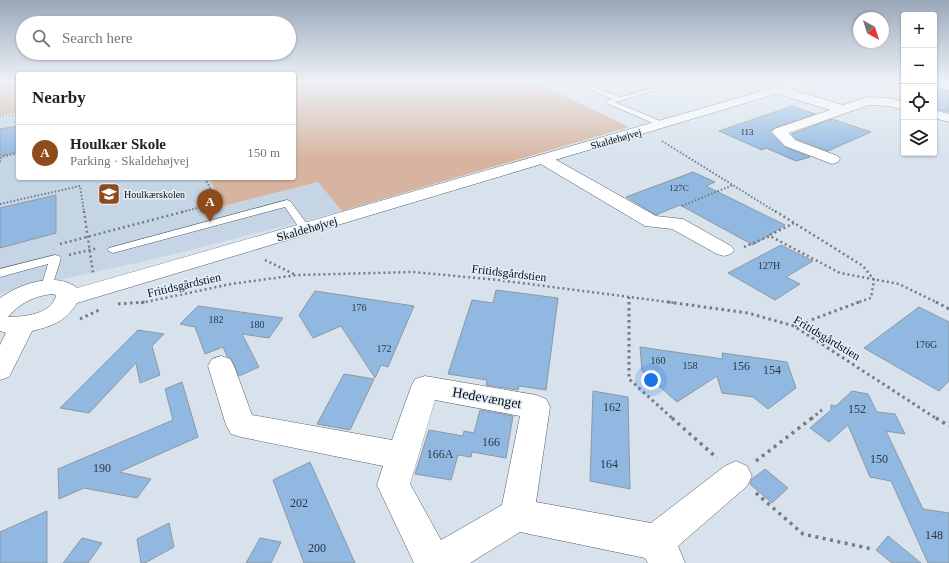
<!DOCTYPE html>
<meta charset="utf-8">
<style>
:root{--surface:#fff;--page:#f6f6f6;--text:#222;--muted:#767676;--line:#e0e0e0;--accent:#8e4b1c}
body{margin:0;font-family:"Times New Roman",serif;background:var(--page);color:var(--text)}
.controls{position:absolute;right:12px;top:12px;display:grid;overflow:hidden;border-radius:4px;box-shadow:0 1px 3px #0004}
.controls button{width:36px;height:36px;display:grid;place-items:center;padding:0;border:0;border-bottom:1px solid var(--line);background:var(--surface);color:var(--text);font:20px sans-serif}
.compass{position:absolute;left:853px;top:12px;width:36px;height:36px;border-radius:50%;background:var(--surface);box-shadow:0 1px 3px #0004;rotate:141deg}
.you{position:absolute;left:651px;top:380px;width:14px;height:14px;margin:-10px;border:3px solid #fff;border-radius:50%;background:#1a73e8;box-shadow:0 0 0 6px #1a73e833}
.badge{display:grid;place-items:center;width:26px;height:26px;border-radius:50%;background:var(--accent);color:#fff;font-size:13px;font-weight:700}
.pin{position:absolute;translate:-50% -33px;filter:drop-shadow(0 1px 2px #0008)}
.pin::after{content:'';position:absolute;top:21px;width:14px;height:12px;background:inherit;clip-path:polygon(0 0,100% 0,50% 100%)}
.list{margin:0;padding:0;list-style:none}
h2{display:flex;justify-content:space-between;align-items:center;height:52px;margin:0;padding:0 16px;font-size:17px}
h2 small{font-size:13px;font-weight:400;color:var(--muted)}
.list li{display:grid;grid-template-columns:26px 1fr auto;gap:12px;align-items:center;box-sizing:border-box;height:56px;padding:0 16px;border-top:1px solid var(--line)}
.list b{display:block;font-size:15px;white-space:nowrap}
.list p{margin:0;font-size:13px;white-space:nowrap;color:var(--muted)}
.list em{font-size:13px;font-style:normal;color:var(--muted)}
.icon{flex:none;width:22px;height:22px;fill:none;stroke:currentColor;stroke-width:2;stroke-linecap:round;stroke-linejoin:round}
.map{position:relative;flex:none;width:949px;height:563px;overflow:hidden}
.search{position:absolute;background:var(--surface);box-shadow:0 1px 3px #0004;left:16px;top:16px;width:280px;height:44px;display:flex;align-items:center;gap:10px;box-sizing:border-box;padding:0 14px;border-radius:22px;color:var(--muted);font-size:15px}
.panel{position:absolute;background:var(--surface);box-shadow:0 1px 3px #0004;left:16px;top:72px;width:280px;height:108px;border-radius:4px}
.map>svg:first-child{display:block}
</style>
<div class="map">
<svg width="949" height="563" viewBox="0 0 949 563">
<rect width="100%" height="100%" fill="#d7e2ed"/>
<path fill="#c5d5e5" d="M18,116V178H209L224,206L319,182L342,211L167,256L0,293V119Z"/>
<path fill="#d6b4a0" d="M0,82H18V113L0,116Z
M294,82H535L629,127L342,211L318,182L224,206L209,178H294Z"/>
<path fill="#91b8e1" stroke="#8e98a2" d="M934,88L949,91V112L934,109Z
M792,106L815,114L774,128L770,132L784,147L810,157L796,161L766,148L762,150L719,131Z
M832,119L871,132L828,151L796,139L792,134Z
M18,126V152L0,156V129Z
M693,172L715,182L706,186L785,225L753,245L680,205L656,215L626,197Z
M56,195V233L0,248V208Z
M781,245L813,261L786,277L800,284L775,300L728,273Z
M496,290L558,298L546,390L519,386L518,390L486,385L487,380L448,374L472,300L493,303Z
M315,291L414,306L388,367L381,365L375,378L341,326L313,338L299,315Z
M198,306L283,318L269,338L242,334L259,367L239,376L231,358L227,356L223,347L205,354L195,327L180,324Z
M919,307L949,322V381L939,391L864,348Z
M138,330L164,334L152,346L160,375L140,383L136,363L89,413L60,408Z
M640,347L723,359L722,353L787,362L796,388L768,409L753,397L722,393L717,376L677,402L642,371Z
M344,374L374,379L350,430L317,424Z
M182,382L198,437L119,472L151,479L137,498L84,488L59,499L58,469L173,420L165,389Z
M593,391L628,397L630,489L590,481Z
M852,391L868,394L877,412L895,414L905,434L886,431L923,509L949,513V563H928L891,481L870,477L848,425L829,442L810,428L831,410V405L836,406Z
M480,410L513,416L506,458L472,452L471,457L458,455L451,480L415,474L429,430L463,436L464,431L474,433Z
M310,462L355,563H304L273,480Z
M765,469L788,488L772,503L750,484L752,479Z
M47,511V563H0V532Z
M169,523L174,547L145,563H141L137,539Z
M888,536L921,563H892L876,550Z
M82,538L102,543L88,563H63Z
M260,538L281,542L271,563H246Z"/>
<g fill="none" stroke-linecap="round" stroke-linejoin="round">
<g stroke="#535c65" stroke-width="1">
<path id="lane" d="M0,82H9L0,85Z
M573,82H581L620,97L678,82H687L615,102L665,123V127H662L606,103V101L612,99Z
M287,200L290,201L310,228L311,230L310,232H302L285,207L113,253L107,250L109,248Z
M55,255L59,256L61,258L51,290H43L41,287L48,264L0,277V269Z"/>
</g>
<g stroke="#535c65" stroke-width="1">
<path id="street" d="M934,82H949V90L934,86Z
M779,86L843,105L868,97L890,98L904,102V110L889,106L869,105L789,133L795,140L838,156L840,159L838,162L832,164L785,146L772,132L774,129L830,110L775,93L773,90L775,87Z
M934,110L949,114V122L934,118Z
M545,155L551,157L656,216L683,219L731,246L734,250L731,254L724,256L717,254L672,229L645,226L539,163L537,160L539,157Z
M221,356L230,359L234,366L252,415L392,440L411,387L415,379L425,376L536,395L546,399L550,407L536,502L651,523L725,466L736,461L747,466L752,476L747,486L678,546L685,563H648L645,558L520,532L470,563H414L377,485L383,466L241,437L231,434L226,425L208,366L212,359ZM435,400L520,416L502,505L441,540L410,484Z"/>
</g>
<g stroke="#535c65" stroke-width="1">
<path id="secondary" d="M794,82H811L809,84L77,303C65,322 52,326 32,331L9,377L0,380V345L6,333L0,331V298C19,284 57,271 77,288ZM52,294L56,295C53,314 24,317 8,317C20,303 34,296 52,294Z"/>
</g>
<path stroke="#747b82" stroke-width="1.5" stroke-dasharray="1 2" stroke-linecap="butt" d="M878,82L890,85
M891,85L900,82
M0,117L18,115"/>
<path stroke="#747b82" stroke-width="2" stroke-dasharray="1.5 2" stroke-linecap="butt" d="M662,141L776,212
M0,162L1,157L18,153
M205,178L218,204
M0,204L80,186L84,212
M682,206L733,185
M182,212L217,203"/>
<path stroke="#747b82" stroke-width="2.5" stroke-dasharray="2 3" stroke-linecap="butt" d="M84,211L93,273
M775,211L863,266L874,280L871,298L856,303
M770,235L794,223
M60,244L186,211
M744,247L770,236L840,273L899,284L938,303
M69,255L98,248
M265,260L296,275
M629,297V303
M141,303L231,284L297,275L413,272L498,280L676,303"/>
<path stroke="#747b82" stroke-width="3" stroke-dasharray="2.5 3.5" stroke-linecap="butt" d="M629,302V379L673,419
M668,302L748,313L794,326L937,419
M936,302L949,309
M118,304L145,302
M80,319L99,310
M795,326L859,302
M811,419L822,410"/>
<path stroke="#747b82" stroke-width="3.5" stroke-dasharray="3 4.5" stroke-linecap="butt" d="M672,418L717,458
M936,418L949,426
M756,461L812,418
M756,493L803,534L872,549"/>
<use href="#lane" fill="#fff" fill-rule="evenodd"/>
<use href="#street" fill="#fff" fill-rule="evenodd"/>
<use href="#secondary" fill="#fff" fill-rule="evenodd"/>
</g>
<linearGradient id="sky" x2="0" y2="1"><stop stop-color="#9aa7ba"/><stop offset="0.51" stop-color="#edf2f7"/><stop offset="1" stop-color="#edf2f7" stop-opacity="0"/></linearGradient>
<rect width="949" height="160" fill="url(#sky)"/>
<defs>
<g id="school-square" transform="scale(1.15)"><rect x="-9" y="-9" width="18" height="18" rx="4" fill="#8e4b1c" stroke="#e5effa"/><path d="M0-5L7-2L0 1L-7-2ZM-4 1L0 2.5L4 1V4Q0 6-4 4Z" fill="#fff"/></g>
</defs>
<g fill-rule="evenodd">
<use href="#school-square" x="109" y="194"/>
</g>
<g text-anchor="middle" dominant-baseline="central" stroke-width="3" stroke-linejoin="round" paint-order="stroke">
<g font-size="9" fill="#2b3844">
<text x="747" y="132">113</text>
<text x="679" y="188">127C</text>
</g>
<g font-size="10" fill="#090d10" stroke="#e5effa">
<text transform="translate(616 139) rotate(-16)">Skaldehøjvej</text>
</g>
<g font-size="10" fill="#090d10" stroke="#e5effa" text-anchor="start">
<text x="124" y="194">Houlkærskolen</text>
</g>
<g font-size="10" fill="#2b3844">
<text x="769" y="265">127H</text>
<text x="359" y="307">176</text>
<text x="216" y="319">182</text>
<text x="257" y="324">180</text>
<text x="926" y="344">176G</text>
<text x="384" y="348">172</text>
<text x="658" y="360">160</text>
<text x="690" y="365">158</text>
</g>
<g font-size="12" fill="#090d10" stroke="#e5effa">
<text transform="translate(307 229) rotate(-16)">Skaldehøjvej</text>
<text transform="translate(509 273) rotate(7)">Fritidsgårdstien</text>
<text transform="translate(184 285) rotate(-13)">Fritidsgårdstien</text>
<text transform="translate(827 338) rotate(31)">Fritidsgårdstien</text>
</g>
<g font-size="12" fill="#2b3844">
<text x="741" y="366">156</text>
<text x="772" y="370">154</text>
<text x="612" y="407">162</text>
<text x="857" y="409">152</text>
<text x="491" y="442">166</text>
<text x="440" y="454">166A</text>
<text x="879" y="459">150</text>
<text x="609" y="464">164</text>
<text x="102" y="468">190</text>
<text x="299" y="503">202</text>
<text x="934" y="535">148</text>
<text x="317" y="548">200</text>
</g>
<g font-size="14" fill="#090d10" stroke="#e5effa">
<text transform="translate(487 398) rotate(10)">Hedevænget</text>
</g>
</g>
</svg>
<div class="controls">
<button>+</button>
<button>−</button>
<button><svg class="icon" aria-label="locate" viewBox="0 0 24 24"><circle cx="12" cy="12" r="6"/><path d="M12 2v4M12 18v4M2 12h4M18 12h4"/></svg></button>
<button><svg class="icon" aria-label="layers" viewBox="0 0 24 24"><path d="M12 4l9 5-9 5-9-5zM3 14l9 5 9-5"/></svg></button>
</div>
<svg class="compass" viewBox="-18 -18 36 36"><path d="M0-13l5 13h-10z" fill="#e53935"/><path d="M0 13l5-13h-10z" fill="#767676"/></svg>
<div class="you"></div>
<div class="pin badge" style="left:210px;top:222px">A</div>
<div class="search"><svg class="icon" aria-label="search" viewBox="0 0 24 24"><circle cx="10" cy="10" r="6"/><path d="M15 15l6 6"/></svg>Search here</div>
<section class="panel">
<h2>Nearby<small></small></h2>
<ul class="list">
<li><span class="badge">A</span><div><b>Houlkær Skole</b><p>Parking · Skaldehøjvej</p></div><em>150 m</em></li>
</ul>
</section>
</div>
